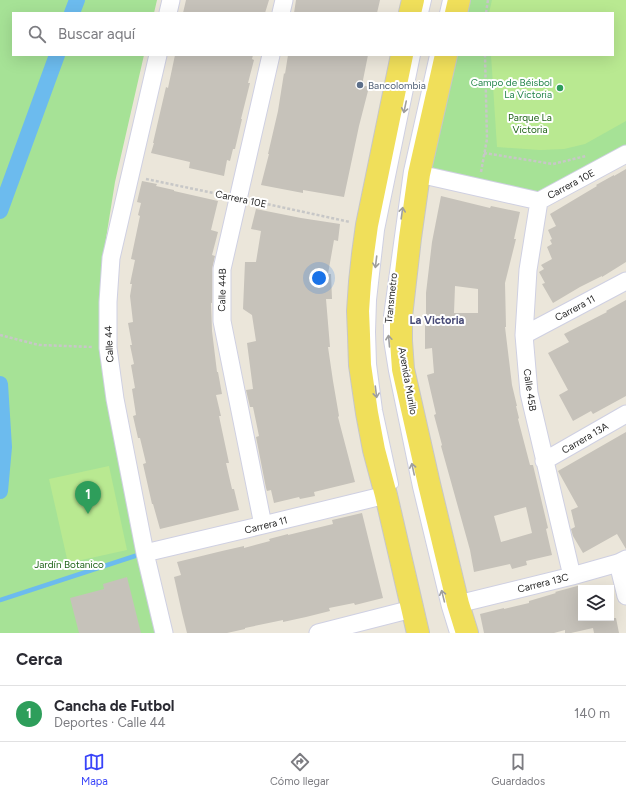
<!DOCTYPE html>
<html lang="es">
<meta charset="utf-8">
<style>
:root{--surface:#fff;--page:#f2f2f3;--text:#2b2b33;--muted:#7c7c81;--line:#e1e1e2;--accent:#3944f9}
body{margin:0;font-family:Figtree,sans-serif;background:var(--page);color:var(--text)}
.controls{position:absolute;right:12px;bottom:12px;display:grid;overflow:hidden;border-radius:0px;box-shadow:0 4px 16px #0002}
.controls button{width:36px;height:36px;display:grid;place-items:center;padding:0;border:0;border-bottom:1px solid var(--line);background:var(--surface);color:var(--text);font:20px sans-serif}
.you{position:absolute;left:319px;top:278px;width:14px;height:14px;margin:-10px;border:3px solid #fff;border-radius:50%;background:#1a73e8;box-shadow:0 0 0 6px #1a73e833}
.badge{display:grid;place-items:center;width:26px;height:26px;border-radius:50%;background:var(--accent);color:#fff;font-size:13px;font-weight:700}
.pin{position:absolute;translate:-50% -33px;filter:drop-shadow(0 1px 2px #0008)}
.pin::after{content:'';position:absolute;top:21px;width:14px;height:12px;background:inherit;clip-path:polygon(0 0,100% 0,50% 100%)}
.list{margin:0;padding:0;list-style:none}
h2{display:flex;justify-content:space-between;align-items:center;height:52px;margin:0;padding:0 16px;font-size:17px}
h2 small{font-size:13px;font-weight:400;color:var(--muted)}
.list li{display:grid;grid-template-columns:26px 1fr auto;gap:12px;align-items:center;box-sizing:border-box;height:56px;padding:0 16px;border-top:1px solid var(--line)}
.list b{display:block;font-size:15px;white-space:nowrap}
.list p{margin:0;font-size:13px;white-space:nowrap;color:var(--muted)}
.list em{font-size:13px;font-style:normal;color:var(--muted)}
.icon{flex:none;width:22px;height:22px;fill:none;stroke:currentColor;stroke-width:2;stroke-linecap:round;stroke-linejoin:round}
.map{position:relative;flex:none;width:626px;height:633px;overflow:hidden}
.search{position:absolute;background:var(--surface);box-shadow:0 4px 16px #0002;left:12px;right:12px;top:12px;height:44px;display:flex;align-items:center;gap:10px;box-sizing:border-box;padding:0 14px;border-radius:0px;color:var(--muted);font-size:15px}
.sheet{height:108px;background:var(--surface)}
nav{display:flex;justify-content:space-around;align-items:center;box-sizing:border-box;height:56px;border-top:1px solid var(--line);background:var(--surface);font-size:11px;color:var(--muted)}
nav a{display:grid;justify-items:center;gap:2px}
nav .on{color:var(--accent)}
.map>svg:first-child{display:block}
</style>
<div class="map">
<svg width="626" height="633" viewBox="0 0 626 633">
<rect width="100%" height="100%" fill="#ebe6da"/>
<path fill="#a6e296" d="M0,0H157L154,13H13V55H144L115,182L104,251L100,318L104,371L130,523L155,633H0Z
M470,0H626V146L541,194L424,168L455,55H613V13H466Z"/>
<path fill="#b9e991" d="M492,0H626V121L585,144L564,149L540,150L497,147L491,55H613V13H489Z
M109,466L127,550L68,563L49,479Z"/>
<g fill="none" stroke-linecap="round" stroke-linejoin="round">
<path stroke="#6cbbee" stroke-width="4.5" d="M0,600L141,554"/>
<path stroke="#6cbbee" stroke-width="16" d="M72,13L77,0
M0,211L57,55
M0,384L4,447L0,491"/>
</g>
<path fill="#c6c2ba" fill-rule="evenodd" d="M186,0H269L265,13H183Z
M296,0H380L377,13H294Z
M175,55H253L252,59L254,60L248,83H250L241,119H242L235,149H233L230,161L227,160L224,176L189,168L190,162L151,153L154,143H153L166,87L168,88Z
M288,55H368L362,85L369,87L359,126L344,197L303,190V193L261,185L269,154H268L278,111L284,73L285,74Z
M626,169V262L602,277V276L580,287L553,303L542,284L545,283L539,272L544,269L541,265L552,259L547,247L552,244L550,240L552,239L548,230L556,226L550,214L597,186L596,185L614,175V176Z
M142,181L157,184L156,186L174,190V191L218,201L211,230L218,232L212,255L215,256L212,269V303H211L212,331L217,372H218L222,394L216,395L221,416H219L229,463H226L232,489H234L239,510L160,529L153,504H152L143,464L146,463L140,438H138L133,416L136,415L132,389L135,388L131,365L134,364L130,345H132L128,323L133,322L130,296L132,284H130L135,260L131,259L140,216L138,215L141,203L137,202Z
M441,196L490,208L491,206L520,212L514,239H516L505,283L506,327H505L512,385L517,406H516L519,418L518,419L530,465H533L548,528L546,529L552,555L526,561L527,565L512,569L510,564L474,572L470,550L441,446L442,445L434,415L436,414L427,375L434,373L432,348L425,349V325H426V293L432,242ZM455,286L478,289V313H454ZM526,507L532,533L501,542L494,516Z
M256,209L301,218L340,224L338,241L334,240L328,274H331L332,299H326L330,347H328L333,381L339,416L338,417L355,482L314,492L315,496L300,499L299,497L274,503L271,490L267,491L266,488L256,437L259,436L253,407H250L246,390L253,389L247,343L256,341L252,315L243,309L245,262H256L261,231L251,229Z
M626,300V396L593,414L591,411L573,421L559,395L568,390L548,353L569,342L564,334L607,312L606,311Z
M626,432V549L617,534L583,553L573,536L571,529L575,527L571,510L578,507L558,471Z
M362,513L383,598L355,605L354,603L329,608L330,611L306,617L283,622V620L245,628V629L227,633H187L182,613L174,577L181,575L177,562L222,551L244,546V548L270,541L269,539L288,534V535L333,524L332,520Z
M127,577L141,633H79L70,598L104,589L103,584Z
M581,585V618H616L619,633H594L593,628L571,633H565V630L554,633H484L480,614L504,608V609L529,603V601L556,593L555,592Z"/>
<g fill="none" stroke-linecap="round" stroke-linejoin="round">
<g stroke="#cfd0e2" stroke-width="10">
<path id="lane" d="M424,13L427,0
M444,13L447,0
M434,55L408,171L388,316V340L393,371L417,487L446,607L454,633
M394,484L378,410L372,364L371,332L372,300L380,230L416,55"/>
</g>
<g stroke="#cfd0e2" stroke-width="19">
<path id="street" d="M168,13L171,0
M281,13L284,0
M158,55L111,258L108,302V348L115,399L145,553L164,633
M419,174L539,201L626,154
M539,201L528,270L524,335L529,393L572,576
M524,335L626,281
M544,461L626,414
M263,525L222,321V269L271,55
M145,553L263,525L386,495
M618,563L626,596
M458,604L572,576L618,563L626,559
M318,633L412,609"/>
</g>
<g stroke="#c7c7c7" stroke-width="24">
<path id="primary" d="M410,13L413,0
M456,13L459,0
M402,55L367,225L363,254L360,282L358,311L359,335L360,365L367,413L374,450L386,495L418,633
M446,55L419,174L410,238L401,317V341L403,369L429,484L458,604L467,633"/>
</g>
<path stroke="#c7c7c7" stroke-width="2.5" stroke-dasharray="3 2" stroke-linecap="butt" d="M486,13L488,0
M484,153L553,164L586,156
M481,172L487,139L485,55
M146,179L223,195
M253,201L350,222
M0,335L39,345L92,347"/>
<use href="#lane" stroke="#fff" stroke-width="8"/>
<use href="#street" stroke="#fff" stroke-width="17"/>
<use href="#primary" stroke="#f0df5a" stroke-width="22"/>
</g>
<defs><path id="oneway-shaft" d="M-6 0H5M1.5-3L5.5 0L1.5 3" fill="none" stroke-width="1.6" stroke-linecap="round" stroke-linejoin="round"/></defs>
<g stroke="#9e9e9e">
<use href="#oneway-shaft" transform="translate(405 107) rotate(102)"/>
<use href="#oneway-shaft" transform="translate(402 213) rotate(-82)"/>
<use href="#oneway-shaft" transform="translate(376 262) rotate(97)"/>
<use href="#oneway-shaft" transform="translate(389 341) rotate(-95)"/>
<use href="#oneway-shaft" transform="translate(376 392) rotate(83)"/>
<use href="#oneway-shaft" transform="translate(413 469) rotate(-102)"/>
<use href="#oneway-shaft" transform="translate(443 596) rotate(-104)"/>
</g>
<circle fill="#5c6f8a" stroke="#fff" stroke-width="1.5" cx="360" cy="85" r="4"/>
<circle fill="#2e9e5b" stroke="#fff" stroke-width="1.5" cx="560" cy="88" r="4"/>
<g text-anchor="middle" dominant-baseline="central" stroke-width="4" stroke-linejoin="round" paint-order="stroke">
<g font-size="10" fill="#27864d" stroke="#fff" text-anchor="end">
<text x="552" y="82">Campo de Béisbol<tspan x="552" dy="12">La Victoria</tspan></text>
</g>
<g font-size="10" fill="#4e5e75" stroke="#fff" text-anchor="start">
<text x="368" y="85">Bancolombia</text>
</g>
<g font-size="10" fill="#206419" stroke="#fff">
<text x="530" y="117">Parque La<tspan x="530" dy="12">Victoria</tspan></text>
<text x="69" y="564">Jardín Botanico</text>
</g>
<g font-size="10" fill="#282828" stroke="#fff">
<text transform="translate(571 184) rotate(-28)">Carrera 10E</text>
<text transform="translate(241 199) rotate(12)">Carrera 10E</text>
<text transform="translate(222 290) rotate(-89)">Calle 44B</text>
<text transform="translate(391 298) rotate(-84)">Transmetro</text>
<text transform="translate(575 308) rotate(-28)">Carrera 11</text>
<text transform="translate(109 344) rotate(-93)">Calle 44</text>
<text transform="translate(408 381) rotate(80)">Avenida Murillo</text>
<text transform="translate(530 390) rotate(82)">Calle 45B</text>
<text transform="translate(585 438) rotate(-30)">Carrera 13A</text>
<text transform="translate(266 525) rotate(-14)">Carrera 11</text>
<text transform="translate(543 583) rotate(-14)">Carrera 13C</text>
</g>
<g font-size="11" font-weight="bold" fill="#494c78" stroke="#fff">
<text x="437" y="320">La Victoria</text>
</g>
</g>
</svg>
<div class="controls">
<button><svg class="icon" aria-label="layers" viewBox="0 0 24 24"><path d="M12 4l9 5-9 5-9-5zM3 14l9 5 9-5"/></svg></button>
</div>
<div class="you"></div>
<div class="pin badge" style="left:88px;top:514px;background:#2e9e5b">1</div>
<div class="search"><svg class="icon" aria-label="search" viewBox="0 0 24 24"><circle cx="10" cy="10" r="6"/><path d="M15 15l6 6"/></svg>Buscar aquí</div>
</div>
<section class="sheet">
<h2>Cerca<small></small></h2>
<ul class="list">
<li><span class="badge" style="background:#2e9e5b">1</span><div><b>Cancha de Futbol</b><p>Deportes · Calle 44</p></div><em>140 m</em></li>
</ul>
</section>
<nav>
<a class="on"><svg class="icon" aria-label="map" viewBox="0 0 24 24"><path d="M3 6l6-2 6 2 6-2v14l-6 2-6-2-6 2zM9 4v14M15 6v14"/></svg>Mapa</a>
<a><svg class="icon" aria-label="directions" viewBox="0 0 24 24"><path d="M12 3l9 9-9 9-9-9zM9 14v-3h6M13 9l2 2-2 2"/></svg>Cómo llegar</a>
<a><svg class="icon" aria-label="saved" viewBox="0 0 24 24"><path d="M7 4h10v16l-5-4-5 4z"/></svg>Guardados</a>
</nav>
